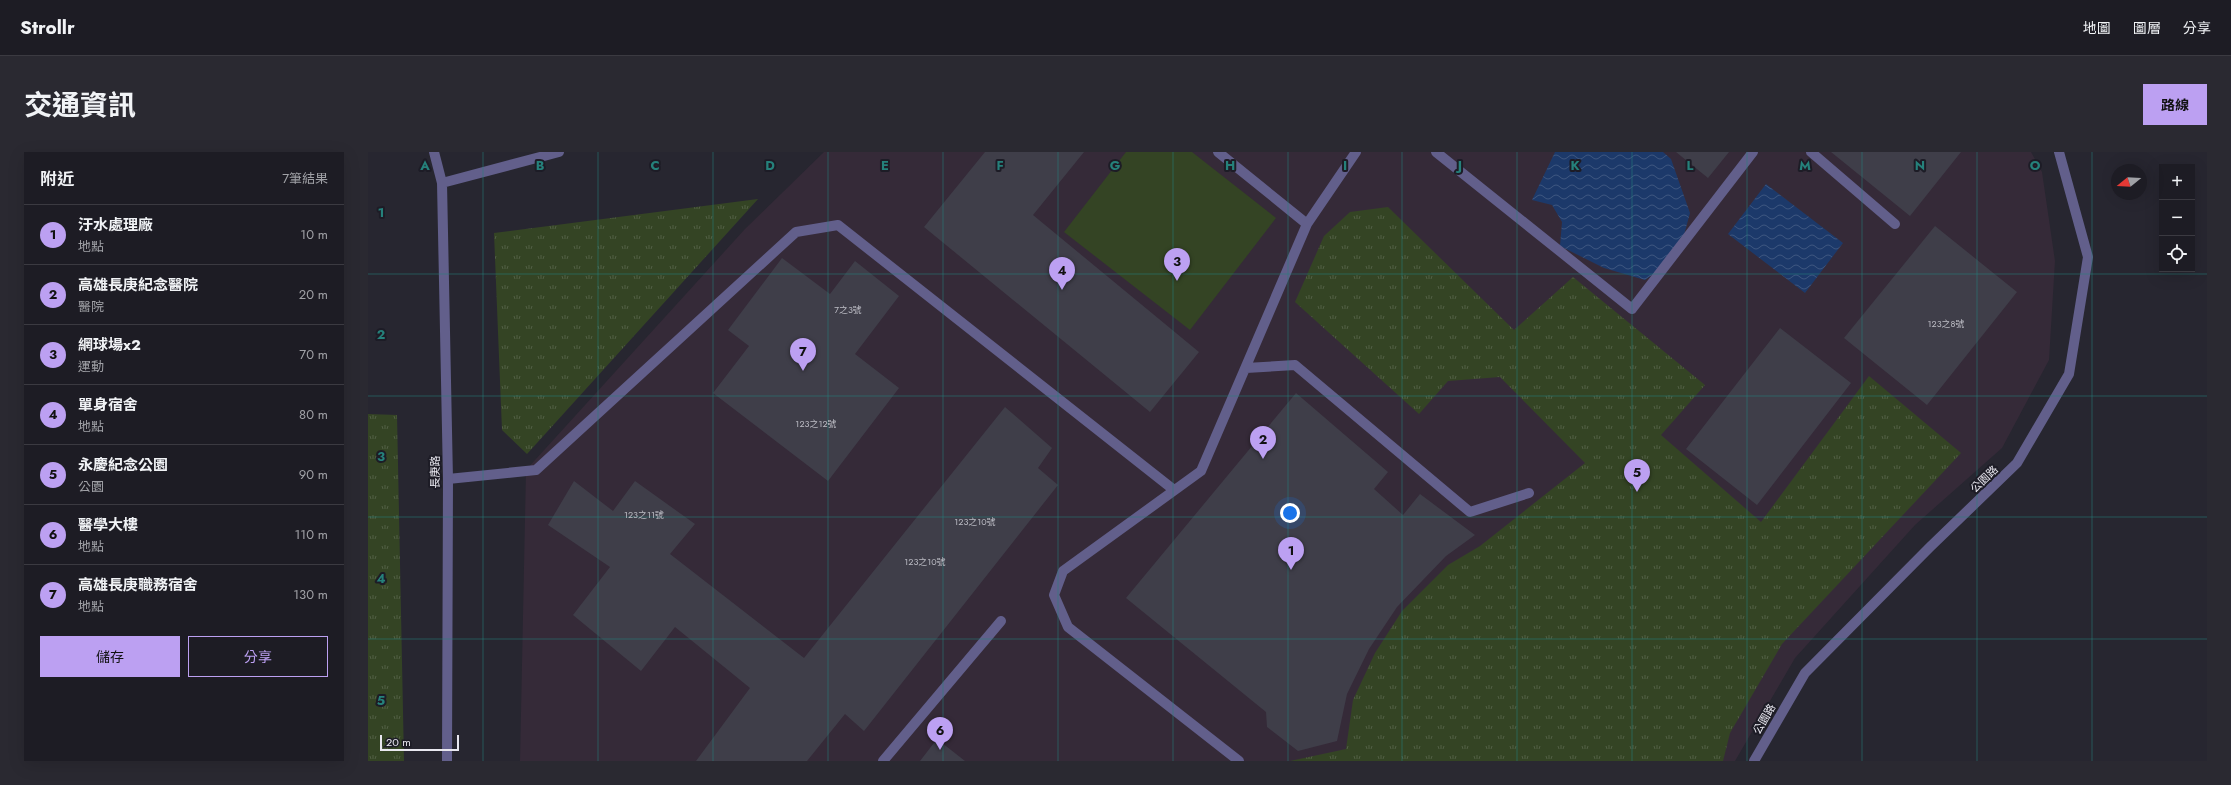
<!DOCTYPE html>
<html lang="zh-TW">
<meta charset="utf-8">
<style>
:root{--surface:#1d1c24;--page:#2a2931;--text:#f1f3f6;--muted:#a0a1a6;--line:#3b3a41;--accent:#bca0f2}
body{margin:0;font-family:Jost,"Noto Sans TC",sans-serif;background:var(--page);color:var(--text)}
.controls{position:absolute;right:12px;top:12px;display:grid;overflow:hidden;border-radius:0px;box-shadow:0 4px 16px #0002}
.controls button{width:36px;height:36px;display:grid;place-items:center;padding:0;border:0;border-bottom:1px solid var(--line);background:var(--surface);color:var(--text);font:20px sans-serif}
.compass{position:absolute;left:1743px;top:12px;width:36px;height:36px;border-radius:50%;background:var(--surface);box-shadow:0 4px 16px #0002;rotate:252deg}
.scale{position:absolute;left:12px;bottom:10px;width:79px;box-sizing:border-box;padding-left:4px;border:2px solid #e9e8f0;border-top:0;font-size:11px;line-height:14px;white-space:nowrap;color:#e9e8f0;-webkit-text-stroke:3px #1d1c26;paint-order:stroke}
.you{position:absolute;left:922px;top:361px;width:14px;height:14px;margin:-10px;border:3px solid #fff;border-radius:50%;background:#1a73e8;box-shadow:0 0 0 6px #1a73e833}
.badge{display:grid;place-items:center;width:26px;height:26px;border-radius:50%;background:var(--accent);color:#111;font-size:13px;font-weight:700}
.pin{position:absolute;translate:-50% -33px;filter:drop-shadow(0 1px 2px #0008)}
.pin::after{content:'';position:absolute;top:21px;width:14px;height:12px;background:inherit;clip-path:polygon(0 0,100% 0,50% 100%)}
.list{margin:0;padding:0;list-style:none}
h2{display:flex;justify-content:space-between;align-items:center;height:52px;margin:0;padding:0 16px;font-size:17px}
h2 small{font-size:13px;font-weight:400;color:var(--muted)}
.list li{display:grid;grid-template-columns:26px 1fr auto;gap:12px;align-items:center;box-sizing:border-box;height:60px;padding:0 16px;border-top:1px solid var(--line)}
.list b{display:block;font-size:15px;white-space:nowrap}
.list p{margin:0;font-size:13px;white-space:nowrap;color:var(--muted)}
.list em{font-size:13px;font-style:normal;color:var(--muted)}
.actions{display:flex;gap:8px;padding:12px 16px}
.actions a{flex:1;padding:9px 0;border:1px solid var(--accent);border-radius:0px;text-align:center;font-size:14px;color:var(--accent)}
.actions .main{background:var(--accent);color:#111}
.icon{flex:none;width:22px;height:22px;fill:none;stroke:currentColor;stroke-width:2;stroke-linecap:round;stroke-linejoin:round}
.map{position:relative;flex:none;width:1839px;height:609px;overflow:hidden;border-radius:0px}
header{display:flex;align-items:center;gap:24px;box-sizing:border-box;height:56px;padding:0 20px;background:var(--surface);border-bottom:1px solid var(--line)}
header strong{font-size:19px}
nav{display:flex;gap:22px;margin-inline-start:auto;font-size:14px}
.intro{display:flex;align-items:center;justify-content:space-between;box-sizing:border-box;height:96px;padding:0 24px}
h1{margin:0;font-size:28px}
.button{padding:10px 18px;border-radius:0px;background:var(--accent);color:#111;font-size:14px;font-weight:700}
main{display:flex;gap:24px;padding:0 24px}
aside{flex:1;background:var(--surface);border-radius:0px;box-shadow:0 4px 16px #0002}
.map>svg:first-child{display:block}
</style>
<header>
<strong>Strollr</strong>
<nav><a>地圖</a><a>圖層</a><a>分享</a></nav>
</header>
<div class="intro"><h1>交通資訊</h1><a class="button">路線</a></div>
<main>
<aside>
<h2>附近<small>7筆結果</small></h2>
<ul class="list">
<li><span class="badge">1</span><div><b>汙水處理廠</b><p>地點</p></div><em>10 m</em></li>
<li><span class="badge">2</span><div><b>高雄長庚紀念醫院</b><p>醫院</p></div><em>20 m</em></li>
<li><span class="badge">3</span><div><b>網球場x2</b><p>運動</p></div><em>70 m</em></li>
<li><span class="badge">4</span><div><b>單身宿舍</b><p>地點</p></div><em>80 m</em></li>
<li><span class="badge">5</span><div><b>永慶紀念公園</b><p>公園</p></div><em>90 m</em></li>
<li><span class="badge">6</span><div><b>醫學大樓</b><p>地點</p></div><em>110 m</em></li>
<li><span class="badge">7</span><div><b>高雄長庚職務宿舍</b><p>地點</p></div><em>130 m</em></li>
</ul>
<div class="actions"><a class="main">儲存</a><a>分享</a></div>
</aside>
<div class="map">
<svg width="1839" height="609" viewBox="0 0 1839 609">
<defs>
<pattern id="park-tufts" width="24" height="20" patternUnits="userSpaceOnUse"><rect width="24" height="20" fill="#344424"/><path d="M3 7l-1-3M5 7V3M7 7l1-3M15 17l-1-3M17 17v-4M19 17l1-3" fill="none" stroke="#515f44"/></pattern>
<pattern id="water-waves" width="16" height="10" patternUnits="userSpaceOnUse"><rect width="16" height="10" fill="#1c396a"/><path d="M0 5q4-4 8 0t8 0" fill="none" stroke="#3d5680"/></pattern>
</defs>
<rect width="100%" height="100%" fill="#272630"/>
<path fill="#352a38" d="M456,0H1663L1674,20L1687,109L1681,208L1634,296L1547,373L1427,506L1367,609H152L158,318L377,77Z"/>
<path fill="url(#park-tufts)" d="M390,47L159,302L134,278L126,81Z
M1020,55L1146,178L1205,125L1337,233L1293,283L1393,370L1501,224L1593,301L1414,492L1362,581L1355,609H922L978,597L985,548L1007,501L1034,459L1080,413L1112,394L1217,311L1132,225L1080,229L1051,262L927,150L956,84L982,60Z
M0,262L29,263L36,609H0Z"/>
<path fill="#344424" d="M758,0H824L908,66L822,178L696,80Z"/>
<path fill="url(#water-waves)" d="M1187,0H1295L1303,7L1322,61L1316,83L1300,112L1277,128L1236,116L1192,94L1194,70L1184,53L1164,48Z
M1398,32L1475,91L1437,141L1360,82Z"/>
<path fill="#3f3e49" d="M617,0H716L665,63L831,200L782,260L556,75Z
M1308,0H1361L1340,26Z
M1463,0H1593L1542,64Z
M1567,74L1649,140L1559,253L1476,186Z
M414,106L462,142L487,109L531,144L487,202L531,236L460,329L345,241L381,194L360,178Z
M1412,176L1483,231L1389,353L1318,297Z
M928,241L1020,320L1006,337L1035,363L1052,342L1107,383L1078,404L1029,455L1001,497L979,542L969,589L930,599L899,575L898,560L758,446Z
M637,255L684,296L670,316L690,333L496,579L477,562L439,609H328L382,536L307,475L273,519L205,463L242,415L180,373L206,329L245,359L267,329L327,372L302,402L436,506Z
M569,587L597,609H552Z"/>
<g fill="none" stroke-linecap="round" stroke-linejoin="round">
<path stroke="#625f8b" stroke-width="10" d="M850,0L939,72
M1068,0L1264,157L1385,0
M1443,0L1527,72
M878,216L927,213L1102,360L1161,341
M80,327L168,318L428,80L470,73L806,338
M515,609L633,469
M871,609L700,475L686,443L695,419L833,319L939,72L988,0"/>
<path stroke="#625f8b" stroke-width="10" d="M66,0L74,31L80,327L79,609
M74,31L191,0
M1386,609L1437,521L1562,395L1649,311L1701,222L1720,105L1691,0"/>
</g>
<path fill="none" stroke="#25817b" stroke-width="1" stroke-opacity="0.55" d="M115,0V609M230,0V609M345,0V609M460,0V609M575,0V609M690,0V609M805,0V609M920,0V609M1034,0V609M1149,0V609M1264,0V609M1379,0V609M1494,0V609M1609,0V609M1724,0V609M0,122H1839M0,244H1839M0,365H1839M0,487H1839"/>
<g text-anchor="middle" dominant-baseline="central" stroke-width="4" stroke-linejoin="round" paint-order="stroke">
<g font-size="9" fill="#bebec6">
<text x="480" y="157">7之3號</text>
<text x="1578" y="171">123之8號</text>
<text x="448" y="271">123之12號</text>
<text x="276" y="362">123之11號</text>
<text x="607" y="369">123之10號</text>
<text x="557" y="409">123之10號</text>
</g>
<g font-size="11" fill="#e9e8f0" stroke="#1d1c26">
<text transform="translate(67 320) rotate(-90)">長庚路</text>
<text transform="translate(1616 327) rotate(-44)">公園路</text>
<text transform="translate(1396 567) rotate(-60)">公園路</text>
</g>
</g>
<g font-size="13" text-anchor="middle" font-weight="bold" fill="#25817b" stroke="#1d1c26" stroke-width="4" stroke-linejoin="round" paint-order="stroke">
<text x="57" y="18">A</text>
<text x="172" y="18">B</text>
<text x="287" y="18">C</text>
<text x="402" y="18">D</text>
<text x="517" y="18">E</text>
<text x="632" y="18">F</text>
<text x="747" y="18">G</text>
<text x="862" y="18">H</text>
<text x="977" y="18">I</text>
<text x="1092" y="18">J</text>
<text x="1207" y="18">K</text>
<text x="1322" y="18">L</text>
<text x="1437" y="18">M</text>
<text x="1552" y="18">N</text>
<text x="1667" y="18">O</text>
<text x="13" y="65">1</text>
<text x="13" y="187">2</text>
<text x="13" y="309">3</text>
<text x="13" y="431">4</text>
<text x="13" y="553">5</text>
</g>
</svg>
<div class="controls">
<button>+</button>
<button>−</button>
<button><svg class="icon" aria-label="locate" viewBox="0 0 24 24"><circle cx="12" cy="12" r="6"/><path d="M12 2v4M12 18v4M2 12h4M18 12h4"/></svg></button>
</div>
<svg class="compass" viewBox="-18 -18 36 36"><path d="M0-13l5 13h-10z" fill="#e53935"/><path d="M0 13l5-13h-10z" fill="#a0a1a6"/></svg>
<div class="scale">20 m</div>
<div class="you"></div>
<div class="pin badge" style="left:923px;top:418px">1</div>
<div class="pin badge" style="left:895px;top:307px">2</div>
<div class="pin badge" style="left:809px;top:129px">3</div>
<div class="pin badge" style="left:694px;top:138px">4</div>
<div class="pin badge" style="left:1269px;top:340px">5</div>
<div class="pin badge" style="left:572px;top:598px">6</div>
<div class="pin badge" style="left:435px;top:219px">7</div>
</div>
</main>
